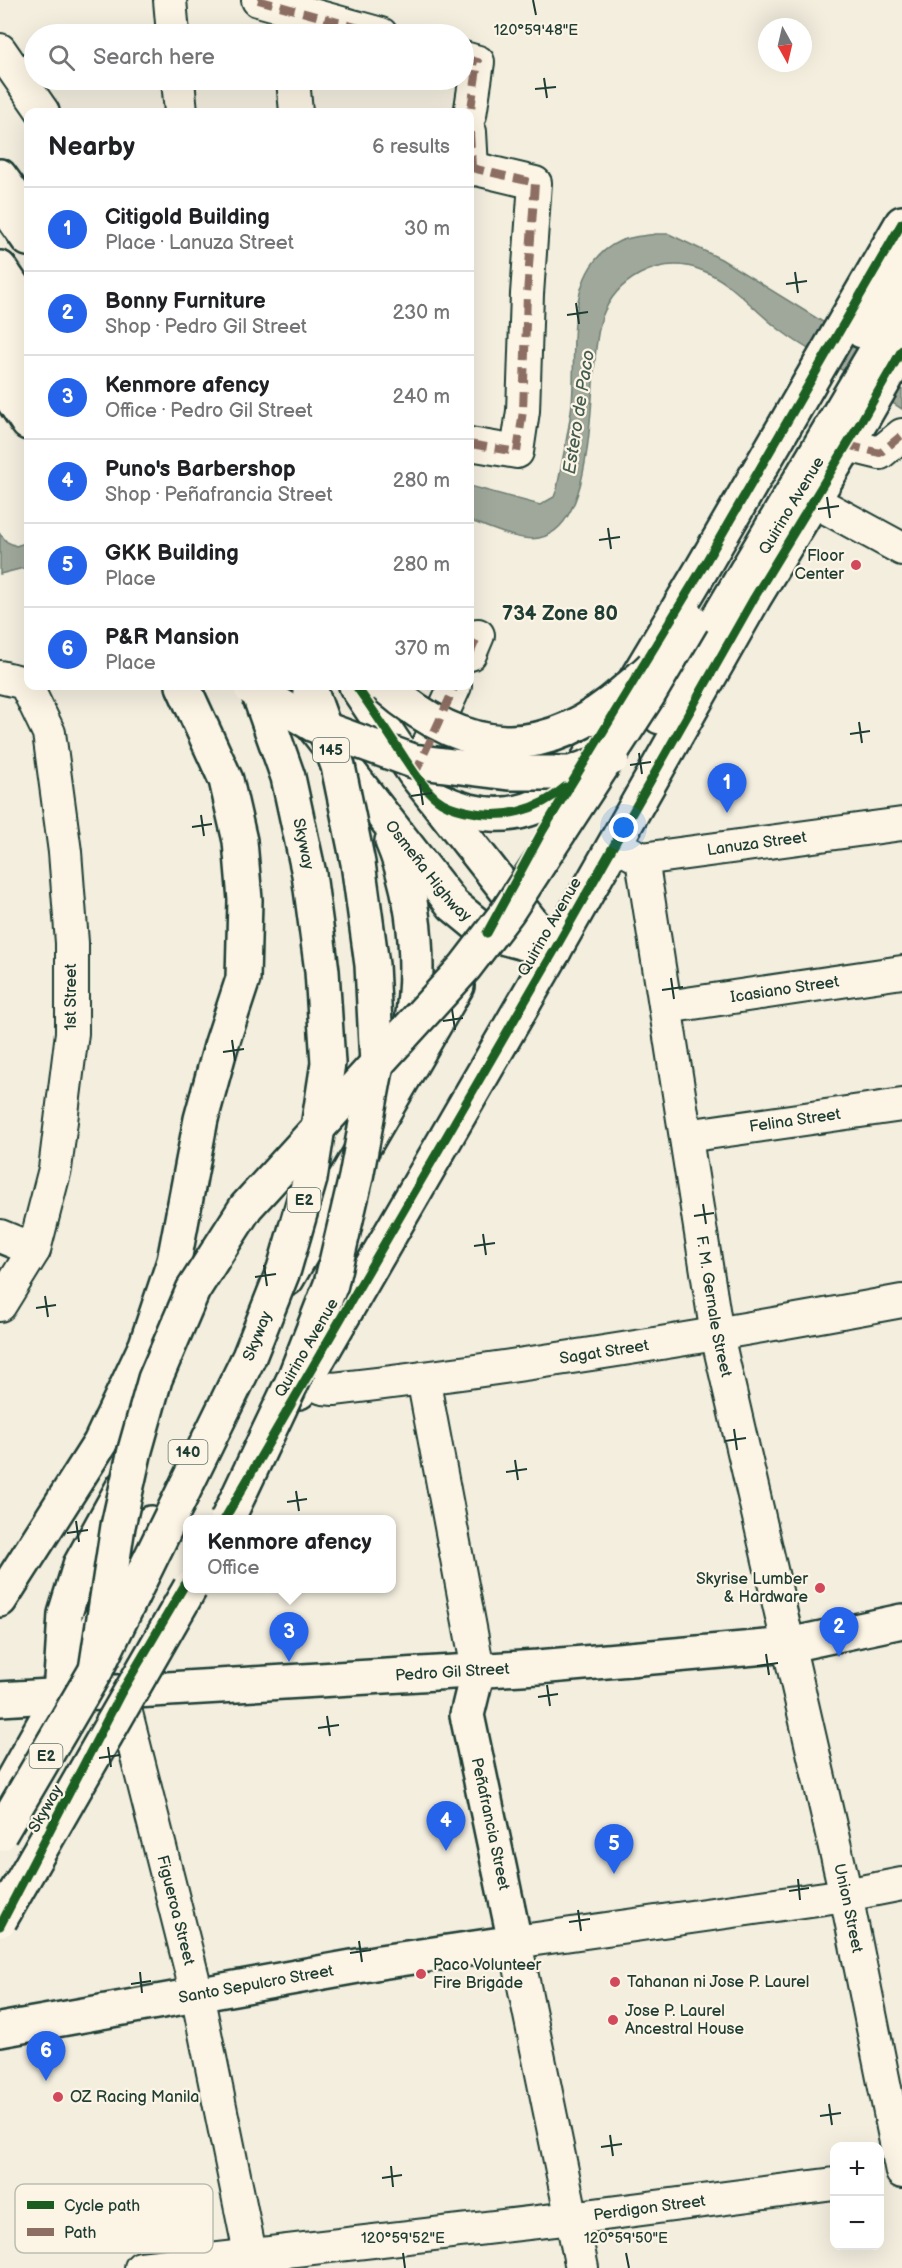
<!DOCTYPE html>
<meta charset="utf-8">
<style>
:root{--surface:#fff;--page:#f2f2f2;--text:#202124;--muted:#757577;--line:#e0e0e0;--accent:#2563eb}
body{margin:0;font-family:"Balsamiq Sans",sans-serif;background:var(--page);color:var(--text)}
.controls{position:absolute;right:18px;bottom:18px;display:grid;overflow:hidden;border-radius:12px;box-shadow:0 6px 24px #0002}
.controls button{width:54px;height:54px;display:grid;place-items:center;padding:0;border:0;border-bottom:2px solid var(--line);background:var(--surface);color:var(--text);font:30px sans-serif}
.compass{position:absolute;left:758px;top:18px;width:54px;height:54px;border-radius:50%;background:var(--surface);box-shadow:0 6px 24px #0002;rotate:172deg}
.you{position:absolute;left:624px;top:828px;width:21px;height:21px;margin:-15px;border:4px solid #fff;border-radius:50%;background:#1a73e8;box-shadow:0 0 0 9px #1a73e833}
.badge{display:grid;place-items:center;width:39px;height:39px;border-radius:50%;background:var(--accent);color:#fff;font-size:20px;font-weight:700}
.pin{position:absolute;translate:-50% -50px;filter:drop-shadow(0 2px 3px #0008)}
.pin::after{content:'';position:absolute;top:32px;width:21px;height:18px;background:inherit;clip-path:polygon(0 0,100% 0,50% 100%)}
.popup{position:absolute;left:183px;top:1515px;width:213px;height:78px;box-sizing:border-box;display:grid;place-content:center;border-radius:12px;background:var(--surface);filter:drop-shadow(0 2px 4px #0005);font-size:20px;white-space:nowrap;color:var(--muted)}
.popup b{font-size:22px;color:var(--text)}
.popup::after{content:'';position:absolute;left:50%;top:100%;margin-left:-12px;border:12px solid transparent;border-top-color:var(--surface)}
.list{margin:0;padding:0;list-style:none}
h2{display:flex;justify-content:space-between;align-items:center;height:78px;margin:0;padding:0 24px;font-size:26px}
h2 small{font-size:20px;font-weight:400;color:var(--muted)}
.list li{display:grid;grid-template-columns:39px 1fr auto;gap:18px;align-items:center;box-sizing:border-box;height:84px;padding:0 24px;border-top:2px solid var(--line)}
.list b{display:block;font-size:22px;white-space:nowrap}
.list p{margin:0;font-size:20px;white-space:nowrap;color:var(--muted)}
.list em{font-size:20px;font-style:normal;color:var(--muted)}
.icon{flex:none;width:33px;height:33px;fill:none;stroke:currentColor;stroke-width:2;stroke-linecap:round;stroke-linejoin:round}
.map{position:relative;flex:none;width:902px;height:2268px;overflow:hidden}
.search{position:absolute;background:var(--surface);box-shadow:0 6px 24px #0002;left:24px;top:24px;width:450px;height:66px;display:flex;align-items:center;gap:15px;box-sizing:border-box;padding:0 21px;border-radius:33px;color:var(--muted);font-size:22px}
.panel{position:absolute;background:var(--surface);box-shadow:0 6px 24px #0002;left:24px;top:108px;width:450px;height:582px;border-radius:12px}
.map>svg:first-child{display:block}
</style>
<div class="map">
<svg width="902" height="2268" viewBox="0 0 902 2268">
<rect width="100%" height="100%" fill="#f3eede"/>
<filter id="ink" filterUnits="userSpaceOnUse"><feTurbulence type="fractalNoise" baseFrequency=".0167" numOctaves="2"/><feDisplacementMap in="SourceGraphic" scale="12" xChannelSelector="R" yChannelSelector="G"/><feConvolveMatrix kernelMatrix="1 2 1 2 8 2 1 2 1" color-interpolation-filters="sRGB"/></filter>
<g filter="url(#ink)">
<path fill="#a0a89b" stroke="#6c7d72" stroke-width="1.5" d="M656,234H669L721,259L826,324L902,359V409C875,392 848,374 822,357C808,349 793,340 780,330C754,311 732,281 701,270C681,262 660,264 640,274C623,283 609,298 602,317C585,366 603,525 539,538C518,542 490,527 470,521V486L540,505L554,497L557,489C562,460 569,432 572,403C577,352 562,267 620,241C631,236 644,236 656,234Z
M0,534L7,542L16,546L28,542V567L0,574Z"/>
<g fill="none" stroke-linecap="round" stroke-linejoin="round">
<g stroke="#1f3d34" stroke-width="36">
<g id="minor">
<path d="M170,0L173,34"/>
<path d="M258,0L381,34"/>
<path d="M0,50L43,112"/>
<path d="M464,58L478,62L470,115"/>
<path d="M178,80L181,112"/>
<path d="M293,80L296,112"/>
<path d="M470,132L472,168"/>
<path d="M470,170L472,168L535,183L527,294L523,411L517,452L470,444"/>
<path d="M847,445L880,453L902,435"/>
<path d="M812,500L902,549"/>
<path d="M470,654L478,635"/>
<path d="M0,677L25,683L49,733L65,852L72,943V1033L55,1169L34,1250L0,1305"/>
<path d="M415,774L455,686"/>
<path id="s1" d="M625,850L642,859L902,824"/>
<path id="s2" d="M642,859L717,1335L846,1895L902,2172"/>
<path id="s3" d="M666,1007L902,972"/>
<path id="s4" d="M686,1136L902,1105"/>
<path d="M0,1236L34,1250"/>
<path d="M423,1378L478,1670"/>
<path id="s5" d="M306,1381L323,1388L334,1389C524,1367 713,1336 902,1301"/>
<path id="s6" d="M121,1693L197,1994L253,2268"/>
<path id="s7" d="M141,2268L572,2218L834,2184"/>
<path d="M582,2268L515,1942L846,1895L902,1884"/>
</g>
</g>
<g stroke="#1f3d34" stroke-width="38">
<g id="major">
<path d="M0,176L28,215"/>
<path d="M0,299L28,340"/>
<path id="s8" d="M282,686L453,905L487,933L554,951"/>
<path d="M356,686L415,774L554,951"/>
<path d="M574,783L703,567L902,223"/>
<path d="M437,799C474,817 515,822 552,798C561,793 569,784 577,777"/>
<path d="M392,841C418,903 422,977 408,1043"/>
<path d="M287,1279L457,986"/>
<path d="M299,1392L554,951L754,598L862,420L902,350"/>
<path id="s9" d="M0,1699L538,1667L789,1645L902,1621"/>
<path d="M0,1802L60,1695L151,1523"/>
<path id="s10" d="M0,2030L380,1962L515,1942L467,1715L478,1670"/>
</g>
</g>
<g stroke="#1f3d34" stroke-width="38">
<path id="highway" d="M0,199L28,239
M0,268L28,309
M862,331L902,263
M0,340L28,384
M0,381L28,423
M660,717L902,307
M0,1600L100,1443L146,1345L174,1261L201,1119L221,1046L243,979L245,900L240,841L226,780L183,686
M60,1695L65,1614L80,1565L123,1487"/>
</g>
<use href="#minor" stroke="#fcf5e5" stroke-width="32"/>
<use href="#major" stroke="#fcf5e5" stroke-width="33"/>
<use href="#highway" stroke="#fcf5e5" stroke-width="33"/>
<g stroke="#1f3d34" stroke-width="38" stroke-linecap="butt">
<g id="highway-bridge">
<path d="M385,686C466,757 544,763 626,690C635,682 645,675 653,666"/>
<path d="M251,688L314,725L413,761L509,773H571L612,758"/>
<path d="M227,1520L295,1376L331,1284L356,1177L377,1064L372,965L358,863L338,766L309,686"/>
<path d="M96,1670L118,1526L135,1450L155,1379L193,1290L246,1207L465,967L508,911L647,697L692,621"/>
<path id="s11" d="M0,1834L96,1670L249,1357L284,1269L310,1179L328,1063L322,971L309,874L288,777L256,686"/>
<path d="M0,1920L190,1588"/>
</g>
</g>
<use href="#highway-bridge" stroke="#fcf5e5" stroke-width="33"/>
<path stroke="#8d6e63" stroke-width="8" stroke-dasharray="15 8" stroke-linecap="butt" d="M258,0L381,34
M464,58L478,62L470,115
M470,132L472,168
M470,170L472,168L535,183L527,294L523,411L517,452L470,444
M847,445L880,453L902,435
M470,654L478,635
M415,774L455,686"/>
<g stroke="#fcf5e5" stroke-width="13">
<path id="cycleway" d="M356,686C373,710 389,734 405,759C414,772 424,789 437,799C444,805 457,809 466,811C502,820 538,811 565,787
M487,933L542,832L703,567L902,223
M224,1520L554,951L754,598L862,420L902,350
M0,1926L121,1693L187,1581"/>
</g>
<use href="#cycleway" stroke="#1b5e20" stroke-width="9"/>
</g>
</g>
<path fill="none" stroke="#1f3d34" stroke-width="2" d="M533,0L536,15M544,78L547,98M535,89L556,87M795,272L798,293M786,284L807,281M576,303L579,324M567,315L588,312M827,497L830,518M818,509L839,506M608,528L611,549M599,540L620,537M859,722L862,743M850,734L870,731M639,753L642,774M630,765L651,762M420,784L423,805M411,796L432,793M201,815L204,836M192,827L212,824M671,978L674,999M662,990L683,987M452,1009L455,1030M443,1021L463,1018M232,1040L235,1061M223,1052L244,1049M703,1204L706,1224M694,1216L714,1213M483,1234L486,1255M474,1246L495,1243M264,1265L267,1286M255,1277L276,1274M45,1296L48,1317M36,1308L56,1305M734,1429L737,1450M725,1441L746,1438M515,1460L518,1480M506,1472L527,1469M296,1491L299,1511M287,1502L307,1499M76,1521L79,1542M67,1533L88,1530M766,1654L769,1675M757,1666L778,1663M547,1685L550,1706M538,1697L558,1694M327,1716L330,1736M318,1728L339,1725M108,1747L111,1767M99,1758L120,1755M798,1879L800,1900M789,1891L809,1888M578,1910L581,1931M569,1922L590,1919M359,1941L362,1962M350,1953L371,1950M140,1972L142,1993M131,1984L151,1981M829,2104L832,2125M820,2116L841,2113M610,2135L613,2156M601,2147L622,2144M391,2166L393,2187M382,2178L402,2175M403,2253L405,2268M626,2253L629,2268"/>
<g fill="#d1495b" stroke="#fcf5e5" stroke-width="2">
<circle cx="856" cy="565" r="6"/>
<circle cx="820" cy="1588" r="6"/>
<circle cx="421" cy="1974" r="6"/>
<circle cx="615" cy="1982" r="6"/>
<circle cx="613" cy="2020" r="6"/>
<circle cx="58" cy="2097" r="6"/>
</g>
<g text-anchor="middle" dominant-baseline="central" stroke-width="4.5" stroke-linejoin="round" paint-order="stroke">
<g fill="#fcf5e5" stroke="#617469" stroke-width="1.5">
<rect x="313" y="738" width="36" height="24" rx="4.5"/>
<rect x="287.5" y="1188" width="33" height="24" rx="4.5"/>
<rect x="168.5" y="1440" width="39" height="24" rx="4.5"/>
<rect x="29.5" y="1744" width="33" height="24" rx="4.5"/>
</g>
<g font-size="15" font-weight="bold" fill="#1f3d34">
<text x="331" y="750">145</text>
<text x="304" y="1200">E2</text>
<text x="188" y="1452">140</text>
<text x="46" y="1756">E2</text>
</g>
<g font-size="16" fill="#1f3d34" stroke="#fcf5e5">
<text transform="translate(792 506) rotate(-59)">Quirino Avenue</text>
<text stroke="none"><textPath href="#s1" startOffset="135">Lanuza Street</textPath></text>
<text transform="translate(303 844) rotate(78)">Skyway</text>
<text stroke="none"><textPath href="#s8" startOffset="236">Osmeña Highway</textPath></text>
<text transform="translate(550 927) rotate(-60)">Quirino Avenue</text>
<text stroke="none"><textPath href="#s3" startOffset="120">Icasiano Street</textPath></text>
<text transform="translate(71 997) rotate(-90)">1st Street</text>
<text stroke="none"><textPath href="#s4" startOffset="110">Felina Street</textPath></text>
<text stroke="none"><textPath href="#s2" startOffset="453">F. M. Gernale Street</textPath></text>
<text stroke="none"><textPath href="#s11" startOffset="561">Skyway</textPath></text>
<text transform="translate(307 1348) rotate(-60)">Quirino Avenue</text>
<text stroke="none"><textPath href="#s5" startOffset="302">Sagat Street</textPath></text>
<text stroke="none"><textPath href="#s9" startOffset="453">Pedro Gil Street</textPath></text>
<text transform="translate(46 1809) rotate(-60)">Skyway</text>
<text transform="translate(490 1824) rotate(78)">Peñafrancia Street</text>
<text stroke="none"><textPath href="#s2" startOffset="1070">Union Street</textPath></text>
<text stroke="none"><textPath href="#s6" startOffset="224">Figueroa Street</textPath></text>
<text stroke="none"><textPath href="#s10" startOffset="260">Santo Sepulcro Street</textPath></text>
<text stroke="none"><textPath href="#s7" startOffset="512">Perdigon Street</textPath></text>
</g>
<g font-size="16" fill="#1f3d34" stroke="#fcf5e5" text-anchor="start">
<text x="844" y="556" text-anchor="end">Floor<tspan x="844" dy="18">Center</tspan></text>
<text x="808" y="1579" text-anchor="end">Skyrise Lumber<tspan x="808" dy="18">&amp; Hardware</tspan></text>
<text x="433" y="1965">Paco Volunteer<tspan x="433" dy="18">Fire Brigade</tspan></text>
<text x="627" y="1982">Tahanan ni Jose P. Laurel</text>
<text x="625" y="2011">Jose P. Laurel<tspan x="625" dy="18">Ancestral House</tspan></text>
<text x="70" y="2097">OZ Racing Manila</text>
</g>
<g font-size="18" font-style="italic" fill="#465d53" stroke="#fcf5e5">
<text transform="translate(579 412) rotate(-81)">Estero de Paco</text>
</g>
<g font-size="20" font-weight="bold" fill="#1f3d34" stroke="#fcf5e5">
<text x="560" y="614">734 Zone 80</text>
</g>
</g>
<rect x="15" y="2184" width="198" height="69" rx="9" fill="#fcf5e5" stroke="#babeb0" stroke-width="1.5"/>
<rect x="27" y="2201" width="27" height="8" fill="#1b5e20"/>
<rect x="27" y="2228" width="27" height="8" fill="#8d6e63"/>
<g font-size="16" fill="#1f3d34">
<text x="64" y="2211">Cycle path</text>
<text x="64" y="2238">Path</text>
</g>
<g font-size="15" text-anchor="middle" fill="#1f3d34" stroke="#fcf5e5" stroke-width="4.5" stroke-linejoin="round" paint-order="stroke">
<text x="536" y="35">120°59'48"E</text>
<text x="403" y="2243">120°59'52"E</text>
<text x="626" y="2243">120°59'50"E</text>
</g>
</svg>
<div class="controls">
<button>+</button>
<button>−</button>
</div>
<svg class="compass" viewBox="-18 -18 36 36"><path d="M0-13l5 13h-10z" fill="#e53935"/><path d="M0 13l5-13h-10z" fill="#757577"/></svg>
<div class="you"></div>
<div class="pin badge" style="left:727px;top:813px">1</div>
<div class="pin badge" style="left:839px;top:1657px">2</div>
<div class="pin badge" style="left:289px;top:1662px">3</div>
<div class="popup"><b>Kenmore afency</b>Office</div>
<div class="pin badge" style="left:446px;top:1851px">4</div>
<div class="pin badge" style="left:614px;top:1874px">5</div>
<div class="pin badge" style="left:46px;top:2081px">6</div>
<div class="search"><svg class="icon" aria-label="search" viewBox="0 0 24 24"><circle cx="10" cy="10" r="6"/><path d="M15 15l6 6"/></svg>Search here</div>
<section class="panel">
<h2>Nearby<small>6 results</small></h2>
<ul class="list">
<li><span class="badge">1</span><div><b>Citigold Building</b><p>Place · Lanuza Street</p></div><em>30 m</em></li>
<li><span class="badge">2</span><div><b>Bonny Furniture</b><p>Shop · Pedro Gil Street</p></div><em>230 m</em></li>
<li><span class="badge">3</span><div><b>Kenmore afency</b><p>Office · Pedro Gil Street</p></div><em>240 m</em></li>
<li><span class="badge">4</span><div><b>Puno's Barbershop</b><p>Shop · Peñafrancia Street</p></div><em>280 m</em></li>
<li><span class="badge">5</span><div><b>GKK Building</b><p>Place</p></div><em>280 m</em></li>
<li><span class="badge">6</span><div><b>P&amp;R Mansion</b><p>Place</p></div><em>370 m</em></li>
</ul>
</section>
</div>
